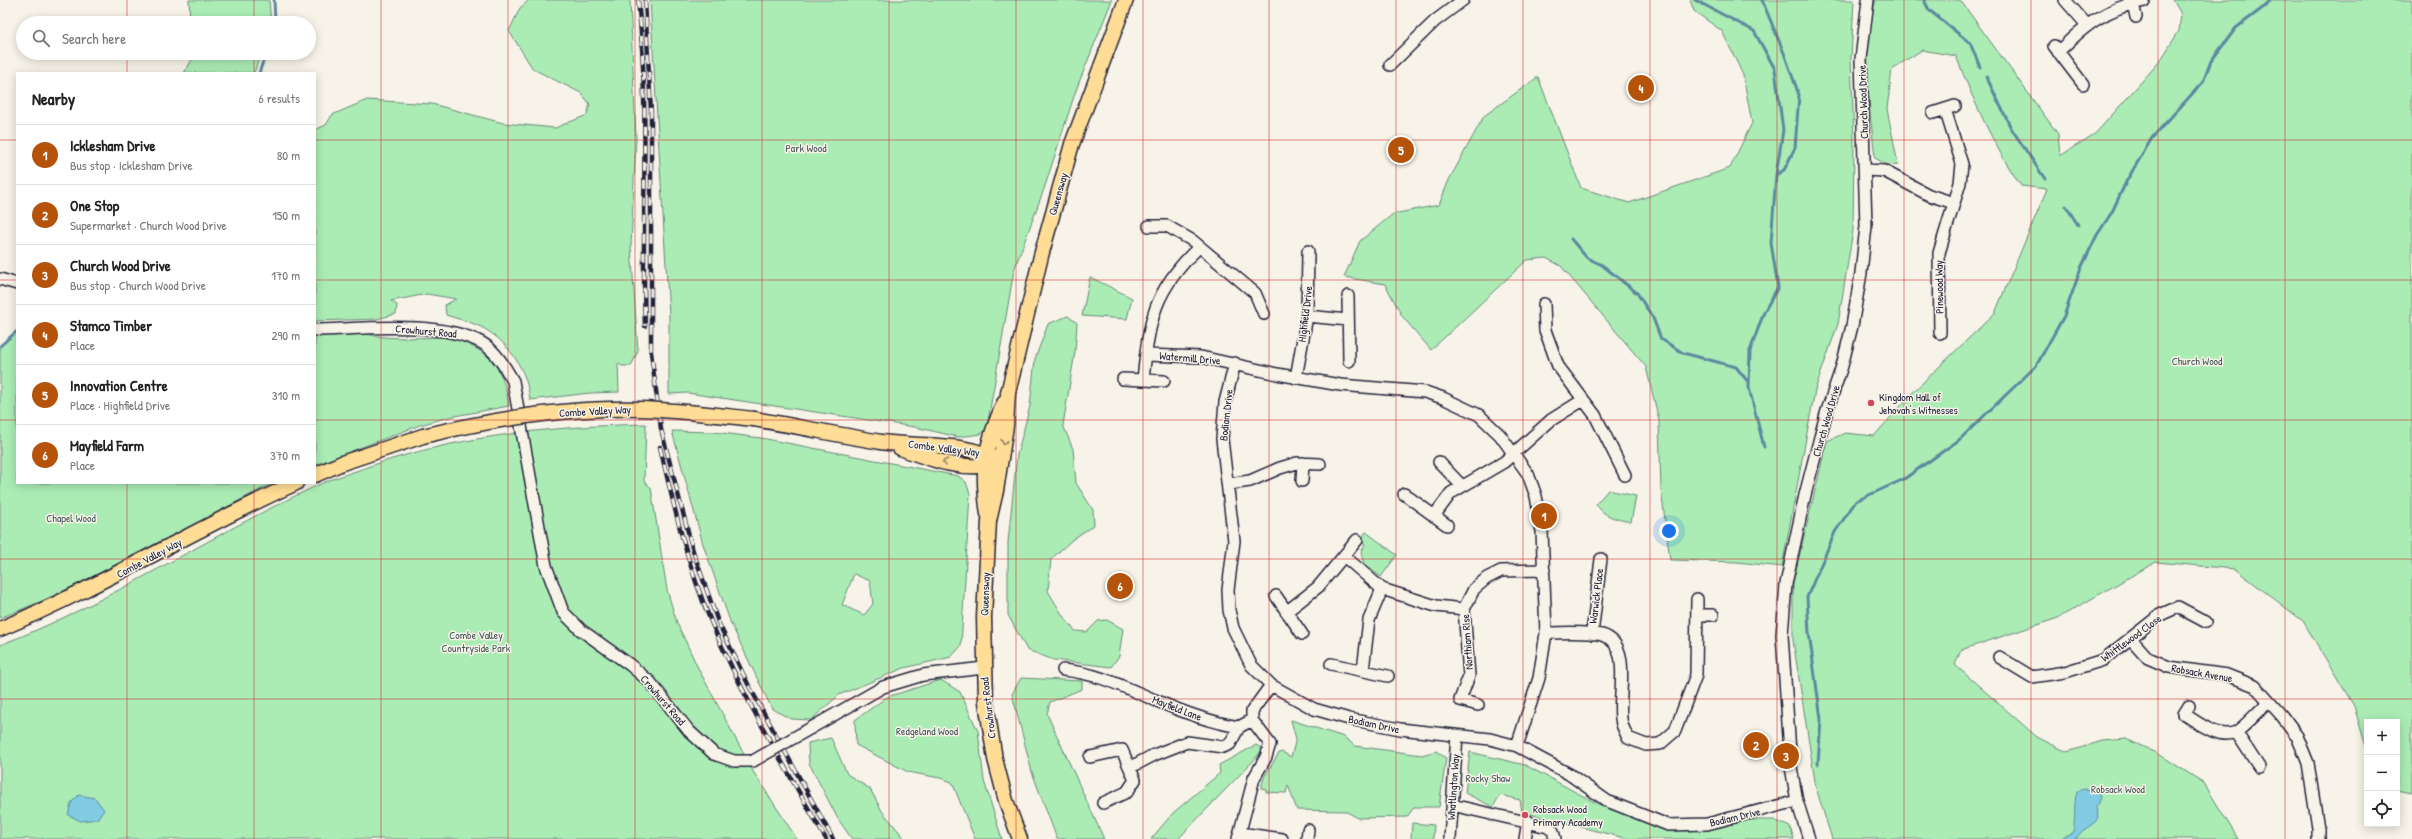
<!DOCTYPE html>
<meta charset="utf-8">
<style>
:root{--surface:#fff;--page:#f2f2f2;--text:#222;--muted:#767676;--line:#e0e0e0;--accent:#b45309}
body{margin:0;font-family:"Patrick Hand",sans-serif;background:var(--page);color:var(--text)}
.controls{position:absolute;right:12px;bottom:12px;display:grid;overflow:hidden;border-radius:0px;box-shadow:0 2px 10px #0003}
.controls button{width:36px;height:36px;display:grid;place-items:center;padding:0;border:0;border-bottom:1px solid var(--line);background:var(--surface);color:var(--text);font:20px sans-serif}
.you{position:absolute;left:1669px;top:531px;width:14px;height:14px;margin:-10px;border:3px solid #fff;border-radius:50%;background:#1a73e8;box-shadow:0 0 0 6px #1a73e833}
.badge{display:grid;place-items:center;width:26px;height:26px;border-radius:50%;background:var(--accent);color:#fff;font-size:13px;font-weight:700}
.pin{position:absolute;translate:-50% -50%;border:2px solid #fff;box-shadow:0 1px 4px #0006}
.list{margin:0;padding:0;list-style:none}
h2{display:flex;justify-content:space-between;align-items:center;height:52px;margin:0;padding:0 16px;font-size:17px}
h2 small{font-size:13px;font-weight:400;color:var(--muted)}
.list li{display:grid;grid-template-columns:26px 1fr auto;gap:12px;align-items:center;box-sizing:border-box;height:60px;padding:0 16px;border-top:1px solid var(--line)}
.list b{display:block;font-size:15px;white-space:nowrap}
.list p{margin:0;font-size:13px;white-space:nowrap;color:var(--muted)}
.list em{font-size:13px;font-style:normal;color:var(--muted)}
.icon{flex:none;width:22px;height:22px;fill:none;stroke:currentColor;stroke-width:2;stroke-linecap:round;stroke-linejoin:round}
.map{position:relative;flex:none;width:2412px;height:839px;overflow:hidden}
.search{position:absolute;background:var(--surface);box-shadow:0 2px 10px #0003;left:16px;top:16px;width:300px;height:44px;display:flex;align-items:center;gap:10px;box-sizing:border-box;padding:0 14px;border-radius:22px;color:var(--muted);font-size:15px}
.panel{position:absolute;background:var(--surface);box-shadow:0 2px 10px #0003;left:16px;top:72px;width:300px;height:412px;border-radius:0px}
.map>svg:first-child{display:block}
</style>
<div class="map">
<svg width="2412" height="839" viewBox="0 0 2412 839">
<rect width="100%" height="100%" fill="#f7f3e8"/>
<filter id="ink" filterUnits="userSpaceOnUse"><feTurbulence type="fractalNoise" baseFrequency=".025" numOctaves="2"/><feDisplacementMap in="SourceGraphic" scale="8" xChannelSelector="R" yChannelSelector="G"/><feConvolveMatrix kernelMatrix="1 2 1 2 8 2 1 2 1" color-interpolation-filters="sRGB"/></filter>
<g filter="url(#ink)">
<path fill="#abecb5" stroke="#668778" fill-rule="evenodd" d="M189,0H269L271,23H190Z
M529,0H630L636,138L631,246L638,351L631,366H622L618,363L619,392L590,393L530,400C527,369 507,339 479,326C469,321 457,319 446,315L445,305L456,299L427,294L391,301L397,305L396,314L377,319L315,321V130L326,125L332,115L367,100L432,104L503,123L555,128L587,115L590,104L581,93L533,69L509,31L520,8Z
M650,0H1112L1076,90L1044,189L1014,270L987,427L981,434L958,437L915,427L688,393L669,394V315Z
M1690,0H1854L1851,58L1854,140L1853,230L1838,324L1815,390L1782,567L1737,562L1670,560L1661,489L1659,420L1646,367L1561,266L1546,258L1527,260L1431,350L1402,316L1385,284L1344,277L1360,241L1393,214L1439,205L1449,180L1484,116L1538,77L1581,188L1629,203L1730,168L1752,123L1743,75L1722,31L1694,11Z
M1876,0H1960L2058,134L2060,156L2096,133L2160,61L2179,31L2181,14L2173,0H2412V793L2397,790V722H2367V750L2354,706L2303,621L2235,569L2156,562L2058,618L1961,650L1955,665L2037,737L2067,752L2102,741L2126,739L2157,753L2204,783L2238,839H1832L1816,788L1793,640V582L1827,441L1845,433L1874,436L1913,392L1995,313L2047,189L2021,186C1993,145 1974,102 1956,56L1922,50L1892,69L1887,109L1898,164L1887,165L1875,158C1870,110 1860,47 1876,0Z
M196,53H261L254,73H184Z
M1090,277L1132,298L1127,319L1082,316Z
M1068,316L1077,323L1075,352L1063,425L1073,449L1076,483L1093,510L1094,525L1073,539L1051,559L1048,591L1063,616L1075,631L1087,632L1098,621L1107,620L1123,629L1119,656L1111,667L1054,660L1027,650L1008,615V542L1017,455L1030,406L1035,359L1048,324Z
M17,332V483H273L57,595L0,618V346Z
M366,334C396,341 422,336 452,338C458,339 464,343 469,345C498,358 504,377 509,406L449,417L420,425L315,465V336Z
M646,424L644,481L651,488L667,590L677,623L698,668L754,773L797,839H0V645C110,603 208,536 314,487C327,480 342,476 356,471C452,436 545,427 646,424Z
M672,431L714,432L761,438L958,476L966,482L970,494L961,646L951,657L904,668L839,695L811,720L791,719L772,709L731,624L703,544ZM854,574L870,581L873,604L864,615L842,605Z
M1608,490L1636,496L1631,522C1616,519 1604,517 1596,504Z
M1366,532L1397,555L1381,577L1364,564L1361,553L1365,544L1360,540Z
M1021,678L1082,681V689L1050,702L1047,714L1104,839H1057L1032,772L1012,694Z
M941,680L960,692L978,731L984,781L1002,839H975L952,782L940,778L908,772L856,745L855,720L887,697Z
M1291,720L1344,737L1355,746L1422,755L1436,751L1446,758L1439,807H1414L1407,817L1358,818L1345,811L1297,810L1288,785L1286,793L1266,792V789L1261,788L1264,777L1279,753L1282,752L1291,757L1296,739Z
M831,738L847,774L870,789L882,811L905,839H852L838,819L809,763L808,743Z
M1256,745L1263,749L1254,760L1178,839H1151L1173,813L1220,773L1219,765Z
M1470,752L1525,765L1598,804L1667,831L1712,829L1749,820H1774L1790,827L1794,839H1628L1522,812L1520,800L1500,795L1493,807L1465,793Z
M1412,823L1434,825L1433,839H1411Z"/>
<path fill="#82cce3" stroke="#5c88a0" d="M2085,789L2097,791L2100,797L2096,808L2098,819C2091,827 2081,829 2076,839H2059L2073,832C2076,818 2073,805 2077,791Z
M79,795L95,798L104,810L97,819L81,821L68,815L71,803Z"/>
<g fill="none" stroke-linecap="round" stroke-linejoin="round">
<path stroke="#5c88a0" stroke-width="3" d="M274,0L275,23
M1695,0L1754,31L1775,69L1783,130L1776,175L1771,243L1778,287L1764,312L1750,351L1749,388L1764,447
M1762,0L1784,53L1799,95L1795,148L1784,170L1776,175
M1924,0L1929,10L1970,43L1980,67
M259,73L266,53
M1986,76L2011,128L2045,179
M2066,206L2078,225
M1571,239L1587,258L1602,265L1637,293L1653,318L1661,339L1683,353L1736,367L1749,383
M0,346L17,331
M1818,764L1821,719L1809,633L1807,597L1835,532L1856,501L1904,479L1959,440L2036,366L2064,316L2081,268L2097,235L2112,212L2127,180L2152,138L2203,82L2211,61L2236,28L2264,7L2269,0"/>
<g stroke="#22223b" stroke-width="14">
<path id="minor" d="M2065,0L2087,25
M2133,3L2136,17
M2054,46L2083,84
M2058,52C2085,25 2106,8 2144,1
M1390,65L1435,21L1463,0
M1933,113L1955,106
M1866,170L1884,171L1929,195L1954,203
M1149,226H1167L1193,241L1255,293L1264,314
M0,279L17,284
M1348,296L1349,361
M1544,304L1545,330L1558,366L1595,415L1625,475
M1307,316L1348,320
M315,330C363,329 440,320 482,343C496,351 505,367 513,381L546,566L563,612L581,630L630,665L650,682L689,731L714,754L734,761H753
M1940,333L1939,253L1960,183L1962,164L1945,109
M1146,355L1201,357L1277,374L1340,385L1425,392L1443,398L1479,415L1500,435L1528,474L1536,496L1542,531L1546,633L1539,678L1517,746
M1235,363L1225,402L1222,439L1234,541L1228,590L1229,610L1233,628L1251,665L1271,685L1314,709L1349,719L1400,729L1490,739L1517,746L1569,774L1607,801L1668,825L1707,824L1797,801
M1296,378L1307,316L1308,251
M1123,379L1164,381
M1143,380C1149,319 1154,290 1199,247
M1439,462L1462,486
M1302,481L1303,463
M1229,484L1250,481L1280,468L1297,463L1320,464
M1404,494L1447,525
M1434,516L1451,493L1504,462L1551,420L1583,400
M1344,556L1382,589L1436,606L1464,609
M1276,596L1302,634
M1286,612L1318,587L1357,540
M1697,615H1713
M1546,633C1564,633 1585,631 1602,635C1635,645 1615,700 1622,724C1623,728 1626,733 1628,738L1646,745L1660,744L1675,731L1696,675L1697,599
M1592,634L1601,559
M2131,639L2148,658L2169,667L2227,675L2255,686L2282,716L2297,736L2308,763L2318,828V839
M1999,657L2032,677L2065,672L2103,660L2160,615L2178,607L2206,622
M1331,664L1388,676
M1063,670C1097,673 1124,687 1155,700C1182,712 1210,722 1239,727L1252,720V711L1271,685
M1363,670L1369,620L1382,589
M1478,705L1460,700L1469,676L1464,609L1474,589L1487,578L1501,571L1544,570
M2189,706L2184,714C2197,722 2219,740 2236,732C2245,727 2260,709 2269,702
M811,728L883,687L923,675L984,668
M2236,732L2259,767
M1090,757L1122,750L1135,780L1127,792L1103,803
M1131,767L1154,755L1187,742L1223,747L1230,744L1239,727
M1452,805L1548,827L1553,831L1555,839
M1240,833L1282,839
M1238,839L1254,778L1266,757L1270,744L1252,720
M1307,839L1308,830
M1450,839L1457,735
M1525,839L1528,821
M1809,839L1797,801L1791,767L1782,635L1786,584L1805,495L1826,414L1842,366L1852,326L1861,273L1866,226L1861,59L1868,0"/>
</g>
<g stroke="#22223b" stroke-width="17">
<path id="major" d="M754,419C796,426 839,435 881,442C921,448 965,440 1000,462
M900,448C928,458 961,472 992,464
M315,475L342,463L423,436
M988,514C981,468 985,446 1004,403
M0,629C102,586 196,528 296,483
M1020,839L1006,801L995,759L986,702L984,617L989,521L996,491L1006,426L1008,393L1041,256L1072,144L1126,0"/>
</g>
<use href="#minor" stroke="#f7f3e8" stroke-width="11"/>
<use href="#major" stroke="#ffdd96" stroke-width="14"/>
<g stroke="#22223b" stroke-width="4.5">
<path id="rail" d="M638,0C650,108 641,218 645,326
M645,0L651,112V352L661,429L693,551L718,622L748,684L833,839
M660,447C674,507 688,568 712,624C744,699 786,769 826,839"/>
</g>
<use href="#rail" stroke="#f7f3e8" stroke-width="3" stroke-dasharray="9" stroke-linecap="butt"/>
<g stroke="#22223b" stroke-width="14" stroke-linecap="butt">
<path id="minor-bridge" d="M753,761L811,728"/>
</g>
<g stroke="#22223b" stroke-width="17" stroke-linecap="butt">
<path id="major-bridge" d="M423,436C494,419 566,407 639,409C678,410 716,415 754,419"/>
</g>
<use href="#minor-bridge" stroke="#f7f3e8" stroke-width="11"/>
<use href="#major-bridge" stroke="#ffdd96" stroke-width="14"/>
</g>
<defs><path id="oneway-chevron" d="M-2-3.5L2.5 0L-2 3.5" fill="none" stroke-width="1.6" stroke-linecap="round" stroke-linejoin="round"/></defs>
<g stroke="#908068">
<use href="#oneway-chevron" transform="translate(1004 442) rotate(99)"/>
<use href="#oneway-chevron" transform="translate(945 462) rotate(-166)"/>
</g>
</g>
<path fill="none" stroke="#d62828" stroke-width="1" stroke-opacity="0.55" d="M127,0V23M254,0V23M381,0V839M508,0V839M635,0V839M762,0V839M889,0V839M1016,0V839M1143,0V839M1269,0V839M1396,0V839M1523,0V839M1650,0V839M1777,0V839M1904,0V839M2031,0V839M2158,0V839M2285,0V839M127,53V73M254,53V73M0,140H17M315,140H2412M0,280H17M315,280H2412M0,420H17M315,420H2412M127,483V839M254,483V839M0,559H2412M0,699H2412"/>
<g fill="#d1495b" stroke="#f7f3e8" stroke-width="1.5">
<circle cx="1871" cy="403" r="4"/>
<circle cx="1525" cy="815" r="4"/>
</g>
<g text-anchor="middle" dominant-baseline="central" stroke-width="3" stroke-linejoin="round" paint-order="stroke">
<g font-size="11" fill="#22223b" stroke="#f7f3e8">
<text transform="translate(1863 102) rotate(-92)">Church Wood Drive</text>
<text transform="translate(1058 194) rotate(-74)">Queensway</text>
<text transform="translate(1939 287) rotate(-91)">Pinewood Way</text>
<text transform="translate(1305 314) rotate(-83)">Highfield Drive</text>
<text transform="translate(426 331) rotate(5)">Crowhurst Road</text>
<text transform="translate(1190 358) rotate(5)">Watermill Drive</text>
<text transform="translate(595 411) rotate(-3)">Combe Valley Way</text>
<text transform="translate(1226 415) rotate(-84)">Bodiam Drive</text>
<text transform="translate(1826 421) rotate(-74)">Church Wood Drive</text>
<text transform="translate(944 448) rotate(7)">Combe Valley Way</text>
<text transform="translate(149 558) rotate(-28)">Combe Valley Way</text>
<text transform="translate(985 594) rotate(-88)">Queensway</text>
<text transform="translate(1596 596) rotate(-83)">Warwick Place</text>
<text transform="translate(2131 638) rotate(-36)">Whittlewood Close</text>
<text transform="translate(1467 642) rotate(-94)">Northiam Rise</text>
<text transform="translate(2202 673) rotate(10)">Robsack Avenue</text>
<text transform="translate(663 700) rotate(49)">Crowhurst Road</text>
<text transform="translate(988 708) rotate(-97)">Crowhurst Road</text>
<text transform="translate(1177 708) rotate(21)">Mayfield Lane</text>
<text transform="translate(1374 724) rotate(12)">Bodiam Drive</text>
<text transform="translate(1453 787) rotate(-86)">Whatlington Way</text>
<text transform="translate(1735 817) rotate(-13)">Bodiam Drive</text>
</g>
<g font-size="11" fill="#44545a" stroke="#f7f3e8">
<text x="806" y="148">Park Wood</text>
<text x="2197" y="361">Church Wood</text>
<text x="71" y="518">Chapel Wood</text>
<text x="476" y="635">Combe Valley<tspan x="476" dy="13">Countryside Park</tspan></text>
<text x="927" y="731">Redgeland Wood</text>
<text x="1488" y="778">Rocky Shaw</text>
<text x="2118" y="789">Robsack Wood</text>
</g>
<g font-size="11" fill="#22223b" stroke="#f7f3e8" text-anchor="start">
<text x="1879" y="397">Kingdom Hall of<tspan x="1879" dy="13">Jehovah's Witnesses</tspan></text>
<text x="1533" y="809">Robsack Wood<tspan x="1533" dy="13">Primary Academy</tspan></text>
</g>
</g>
</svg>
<div class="controls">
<button>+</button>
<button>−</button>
<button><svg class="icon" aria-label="locate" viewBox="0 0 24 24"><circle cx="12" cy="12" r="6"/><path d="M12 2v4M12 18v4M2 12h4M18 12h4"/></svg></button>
</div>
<div class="you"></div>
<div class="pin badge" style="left:1544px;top:516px">1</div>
<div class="pin badge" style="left:1756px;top:745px">2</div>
<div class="pin badge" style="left:1786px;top:756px">3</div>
<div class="pin badge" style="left:1641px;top:88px">4</div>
<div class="pin badge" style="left:1401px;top:150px">5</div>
<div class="pin badge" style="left:1120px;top:586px">6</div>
<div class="search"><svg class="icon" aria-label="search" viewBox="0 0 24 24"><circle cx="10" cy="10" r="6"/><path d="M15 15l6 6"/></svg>Search here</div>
<section class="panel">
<h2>Nearby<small>6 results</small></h2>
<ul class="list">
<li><span class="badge">1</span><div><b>Icklesham Drive</b><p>Bus stop · Icklesham Drive</p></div><em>80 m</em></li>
<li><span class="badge">2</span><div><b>One Stop</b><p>Supermarket · Church Wood Drive</p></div><em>150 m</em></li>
<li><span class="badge">3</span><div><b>Church Wood Drive</b><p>Bus stop · Church Wood Drive</p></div><em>170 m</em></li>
<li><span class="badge">4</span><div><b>Stamco Timber</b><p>Place</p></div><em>290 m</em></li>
<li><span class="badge">5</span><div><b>Innovation Centre</b><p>Place · Highfield Drive</p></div><em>310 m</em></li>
<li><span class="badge">6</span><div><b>Mayfield Farm</b><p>Place</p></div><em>370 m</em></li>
</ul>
</section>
</div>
